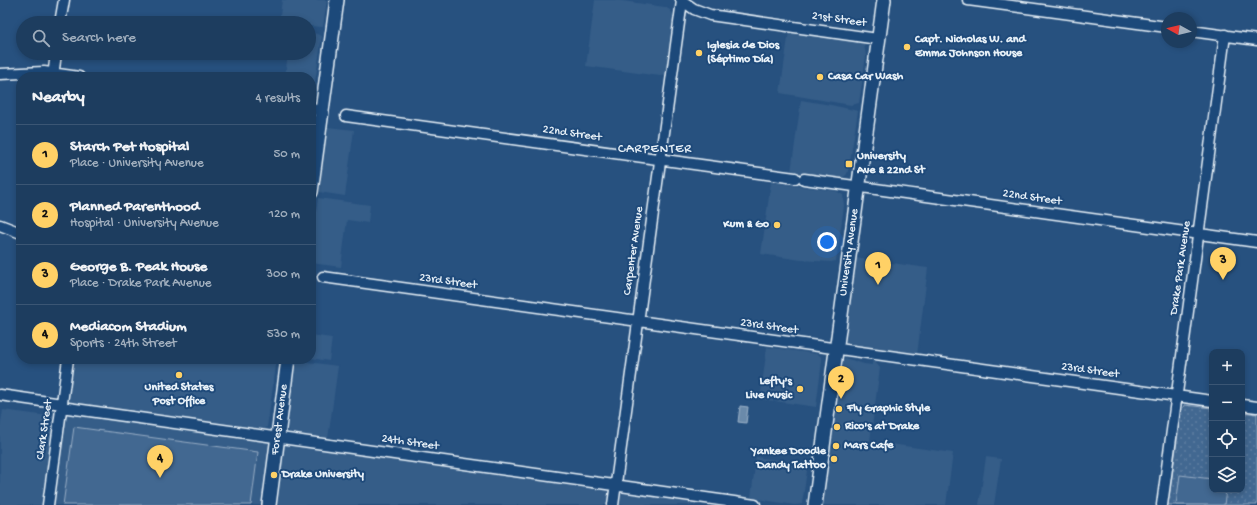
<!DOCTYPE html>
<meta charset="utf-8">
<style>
:root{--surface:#1d3d5f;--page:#254465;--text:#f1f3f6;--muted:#a0aebd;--line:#3b5674;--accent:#ffd166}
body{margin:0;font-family:"Gochi Hand",sans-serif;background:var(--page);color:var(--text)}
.controls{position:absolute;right:12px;bottom:12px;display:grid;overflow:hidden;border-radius:8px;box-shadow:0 2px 6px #0003}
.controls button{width:36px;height:36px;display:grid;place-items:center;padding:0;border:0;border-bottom:1px solid var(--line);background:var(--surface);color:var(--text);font:20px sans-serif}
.compass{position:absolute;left:1161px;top:12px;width:36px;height:36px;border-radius:50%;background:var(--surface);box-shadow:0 2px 6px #0003;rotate:278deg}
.you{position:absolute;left:827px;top:242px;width:14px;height:14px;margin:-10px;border:3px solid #fff;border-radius:50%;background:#1a73e8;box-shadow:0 0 0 6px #1a73e833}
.badge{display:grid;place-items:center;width:26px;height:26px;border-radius:50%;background:var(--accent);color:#111;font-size:13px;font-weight:700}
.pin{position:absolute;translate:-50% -33px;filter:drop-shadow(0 1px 2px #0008)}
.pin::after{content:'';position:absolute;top:21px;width:14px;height:12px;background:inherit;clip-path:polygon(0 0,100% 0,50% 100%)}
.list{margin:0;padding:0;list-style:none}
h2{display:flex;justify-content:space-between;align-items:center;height:52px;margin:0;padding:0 16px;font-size:17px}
h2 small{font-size:13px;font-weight:400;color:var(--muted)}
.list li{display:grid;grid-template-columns:26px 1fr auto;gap:12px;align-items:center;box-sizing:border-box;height:60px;padding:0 16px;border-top:1px solid var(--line)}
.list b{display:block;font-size:15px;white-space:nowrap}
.list p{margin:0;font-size:13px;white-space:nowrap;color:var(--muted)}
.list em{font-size:13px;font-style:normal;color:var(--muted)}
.icon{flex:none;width:22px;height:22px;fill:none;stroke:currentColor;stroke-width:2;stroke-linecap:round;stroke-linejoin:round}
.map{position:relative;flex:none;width:1257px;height:505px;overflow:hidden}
.search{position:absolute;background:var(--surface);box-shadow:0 2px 6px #0003;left:16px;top:16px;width:300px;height:44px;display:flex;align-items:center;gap:10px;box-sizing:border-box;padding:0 14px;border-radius:22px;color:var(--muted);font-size:15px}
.panel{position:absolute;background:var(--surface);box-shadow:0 2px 6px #0003;left:16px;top:72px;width:300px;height:292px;border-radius:16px}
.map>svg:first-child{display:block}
</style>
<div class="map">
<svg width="1257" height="505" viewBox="0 0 1257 505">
<defs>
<pattern id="park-dots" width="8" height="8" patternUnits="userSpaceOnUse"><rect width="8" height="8" fill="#436891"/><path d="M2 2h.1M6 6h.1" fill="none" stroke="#5e7ea1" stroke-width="1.8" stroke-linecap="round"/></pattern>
</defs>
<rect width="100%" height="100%" fill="#27517f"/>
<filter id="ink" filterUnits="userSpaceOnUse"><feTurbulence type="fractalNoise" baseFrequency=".025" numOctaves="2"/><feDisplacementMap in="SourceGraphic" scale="8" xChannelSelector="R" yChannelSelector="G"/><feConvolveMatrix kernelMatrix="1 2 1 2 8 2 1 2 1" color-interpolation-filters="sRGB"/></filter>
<g filter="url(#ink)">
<path fill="#355d88" d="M282,0H327L323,27L309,26V23H279Z
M595,0H616L665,7L670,10L674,16V20L667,75L660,76L586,66Z
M309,31L322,36L313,95L311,98V77H285L288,53H309Z
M789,31L852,40L864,44L866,56L859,103L851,105L780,93Z
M801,100L831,105L858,111L849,167L847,174L843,178L791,172Z
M328,127L354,130L345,196L319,192Z
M771,182L836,191L843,195L844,206L836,261L831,262L801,260L761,254Z
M318,198L370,205L368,223L347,220L341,267L311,263V249Z
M855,258L928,268L917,355L850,346L846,343L844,338Z
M311,335L332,338L329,361L311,358Z
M767,347L818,354L821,357L822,361L816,407L760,399Z
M845,358L864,364L872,365V362H875L880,368L870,441L953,453L946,505H822L821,501L840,361Z
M74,359H277L267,427L263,431L70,403L69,400Z
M296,361H300L338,366L328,439L290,433L287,429Z
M49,405L278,438L763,505H0V427L3,410L48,416Z
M756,457L808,464L802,504L795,505L751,498Z
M986,457L1001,459L994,505H979Z"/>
<path fill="url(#park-dots)" stroke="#96acc4" d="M1184,405L1212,408V490H1242V412L1257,414V505H1168L1181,412Z"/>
<path fill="#436891" stroke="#96acc4" d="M74,427L258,452L251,505H63Z
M1180,475L1212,479V490H1226L1224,505H1176Z"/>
<path fill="#6b8aaa" stroke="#9db3c9" d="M740,406L748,407L746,423L738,422Z"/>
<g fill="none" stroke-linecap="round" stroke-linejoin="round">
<g stroke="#e8f1f8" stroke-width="13">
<path id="minor" d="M681,0L694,9L710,15L878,39
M968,0L1167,27
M60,23L64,0
M1191,31L1257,40
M0,74L44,72L79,77
M53,77L56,53
M311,109L322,111
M346,116L795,178
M804,179L1257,242
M0,225L21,233
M323,277L1212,401
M0,395L62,404
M1242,405L1257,407
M61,407L755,505
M48,505L68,359
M613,505L682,1
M1162,505L1225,35"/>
</g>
<g stroke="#e8f1f8" stroke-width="16">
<g id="major">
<path d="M311,192L337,0"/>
<path id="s1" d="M269,505L288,359"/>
<path id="s2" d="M815,505L884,0"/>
</g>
</g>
<use href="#minor" stroke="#1f4a7a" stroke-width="10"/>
<use href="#major" stroke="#1f4a7a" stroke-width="13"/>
</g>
</g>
<g fill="#ffd166" stroke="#1f4a7a" stroke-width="1.5">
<circle cx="907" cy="47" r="4"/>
<circle cx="699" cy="53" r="4"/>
<circle cx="820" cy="77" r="4"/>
<rect x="845" y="160" width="8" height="8" rx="2"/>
<circle cx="777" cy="225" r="4"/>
<circle cx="179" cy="375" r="4"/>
<circle cx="800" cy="389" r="4"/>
<circle cx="839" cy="409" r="4"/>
<circle cx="837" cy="427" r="4"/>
<circle cx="836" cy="446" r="4"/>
<circle cx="834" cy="459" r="4"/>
<circle cx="274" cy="475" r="4"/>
</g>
<g text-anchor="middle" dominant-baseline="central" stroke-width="4" stroke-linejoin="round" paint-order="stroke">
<g font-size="12" fill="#e8f1f8" stroke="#1f4a7a">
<text transform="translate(839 20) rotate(8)">21st Street</text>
<text transform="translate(572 134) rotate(8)">22nd Street</text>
<text transform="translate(1032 198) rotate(8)">22nd Street</text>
<text transform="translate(634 251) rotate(-82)">Carpenter Avenue</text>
<text stroke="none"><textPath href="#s2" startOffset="255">University Avenue</textPath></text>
<text transform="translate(1181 268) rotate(-82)">Drake Park Avenue</text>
<text transform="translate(448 282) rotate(8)">23rd Street</text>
<text transform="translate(769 327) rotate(8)">23rd Street</text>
<text transform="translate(1090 371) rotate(8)">23rd Street</text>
<text stroke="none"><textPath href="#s1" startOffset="86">Forest Avenue</textPath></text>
<text transform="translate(45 430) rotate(-82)">Clark Street</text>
<text transform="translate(410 443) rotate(8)">24th Street</text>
</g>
<g font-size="12" font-weight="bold" fill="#e8f1f8" stroke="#1f4a7a" text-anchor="start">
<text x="915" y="40">Capt. Nicholas W. and<tspan x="915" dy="14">Emma Johnson House</tspan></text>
<text x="707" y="46">Iglesia de Dios<tspan x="707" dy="14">(Séptimo Día)</tspan></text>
<text x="828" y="77">Casa Car Wash</text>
<text x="857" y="157">University<tspan x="857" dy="14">Ave &amp; 22nd St</tspan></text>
<text x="769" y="225" text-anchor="end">Kum &amp; Go</text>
<text x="792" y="382" text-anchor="end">Lefty's<tspan x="792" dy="14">Live Music</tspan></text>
<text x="179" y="388" text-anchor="middle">United States<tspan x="179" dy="14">Post Office</tspan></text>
<text x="847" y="409">Fly Graphic Style</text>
<text x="845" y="427">Rico's at Drake</text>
<text x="844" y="446">Mars Cafe</text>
<text x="826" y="452" text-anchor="end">Yankee Doodle<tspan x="826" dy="14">Dandy Tattoo</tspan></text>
<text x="282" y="475">Drake University</text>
</g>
<g font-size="13" letter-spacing="1" fill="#e8f1f8" stroke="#1f4a7a">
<text x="655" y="149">CARPENTER</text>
</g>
</g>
</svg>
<div class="controls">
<button>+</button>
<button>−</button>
<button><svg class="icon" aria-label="locate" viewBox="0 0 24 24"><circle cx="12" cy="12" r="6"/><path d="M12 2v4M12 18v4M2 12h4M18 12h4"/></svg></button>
<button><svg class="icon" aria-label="layers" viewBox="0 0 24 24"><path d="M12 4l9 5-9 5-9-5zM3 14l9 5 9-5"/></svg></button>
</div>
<svg class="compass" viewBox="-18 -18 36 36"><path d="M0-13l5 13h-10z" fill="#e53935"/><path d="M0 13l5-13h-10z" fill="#a0aebd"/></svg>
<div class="you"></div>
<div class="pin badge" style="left:878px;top:285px">1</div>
<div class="pin badge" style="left:841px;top:399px">2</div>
<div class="pin badge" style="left:1223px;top:280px">3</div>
<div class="pin badge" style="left:160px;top:478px">4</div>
<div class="search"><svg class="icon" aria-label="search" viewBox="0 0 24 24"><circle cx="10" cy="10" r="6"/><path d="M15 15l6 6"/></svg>Search here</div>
<section class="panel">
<h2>Nearby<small>4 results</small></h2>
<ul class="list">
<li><span class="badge">1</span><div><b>Starch Pet Hospital</b><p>Place · University Avenue</p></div><em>50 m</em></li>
<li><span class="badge">2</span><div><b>Planned Parenthood</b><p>Hospital · University Avenue</p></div><em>120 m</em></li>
<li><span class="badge">3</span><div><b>George B. Peak House</b><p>Place · Drake Park Avenue</p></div><em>300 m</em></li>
<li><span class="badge">4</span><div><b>Mediacom Stadium</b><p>Sports · 24th Street</p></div><em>530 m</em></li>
</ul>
</section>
</div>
